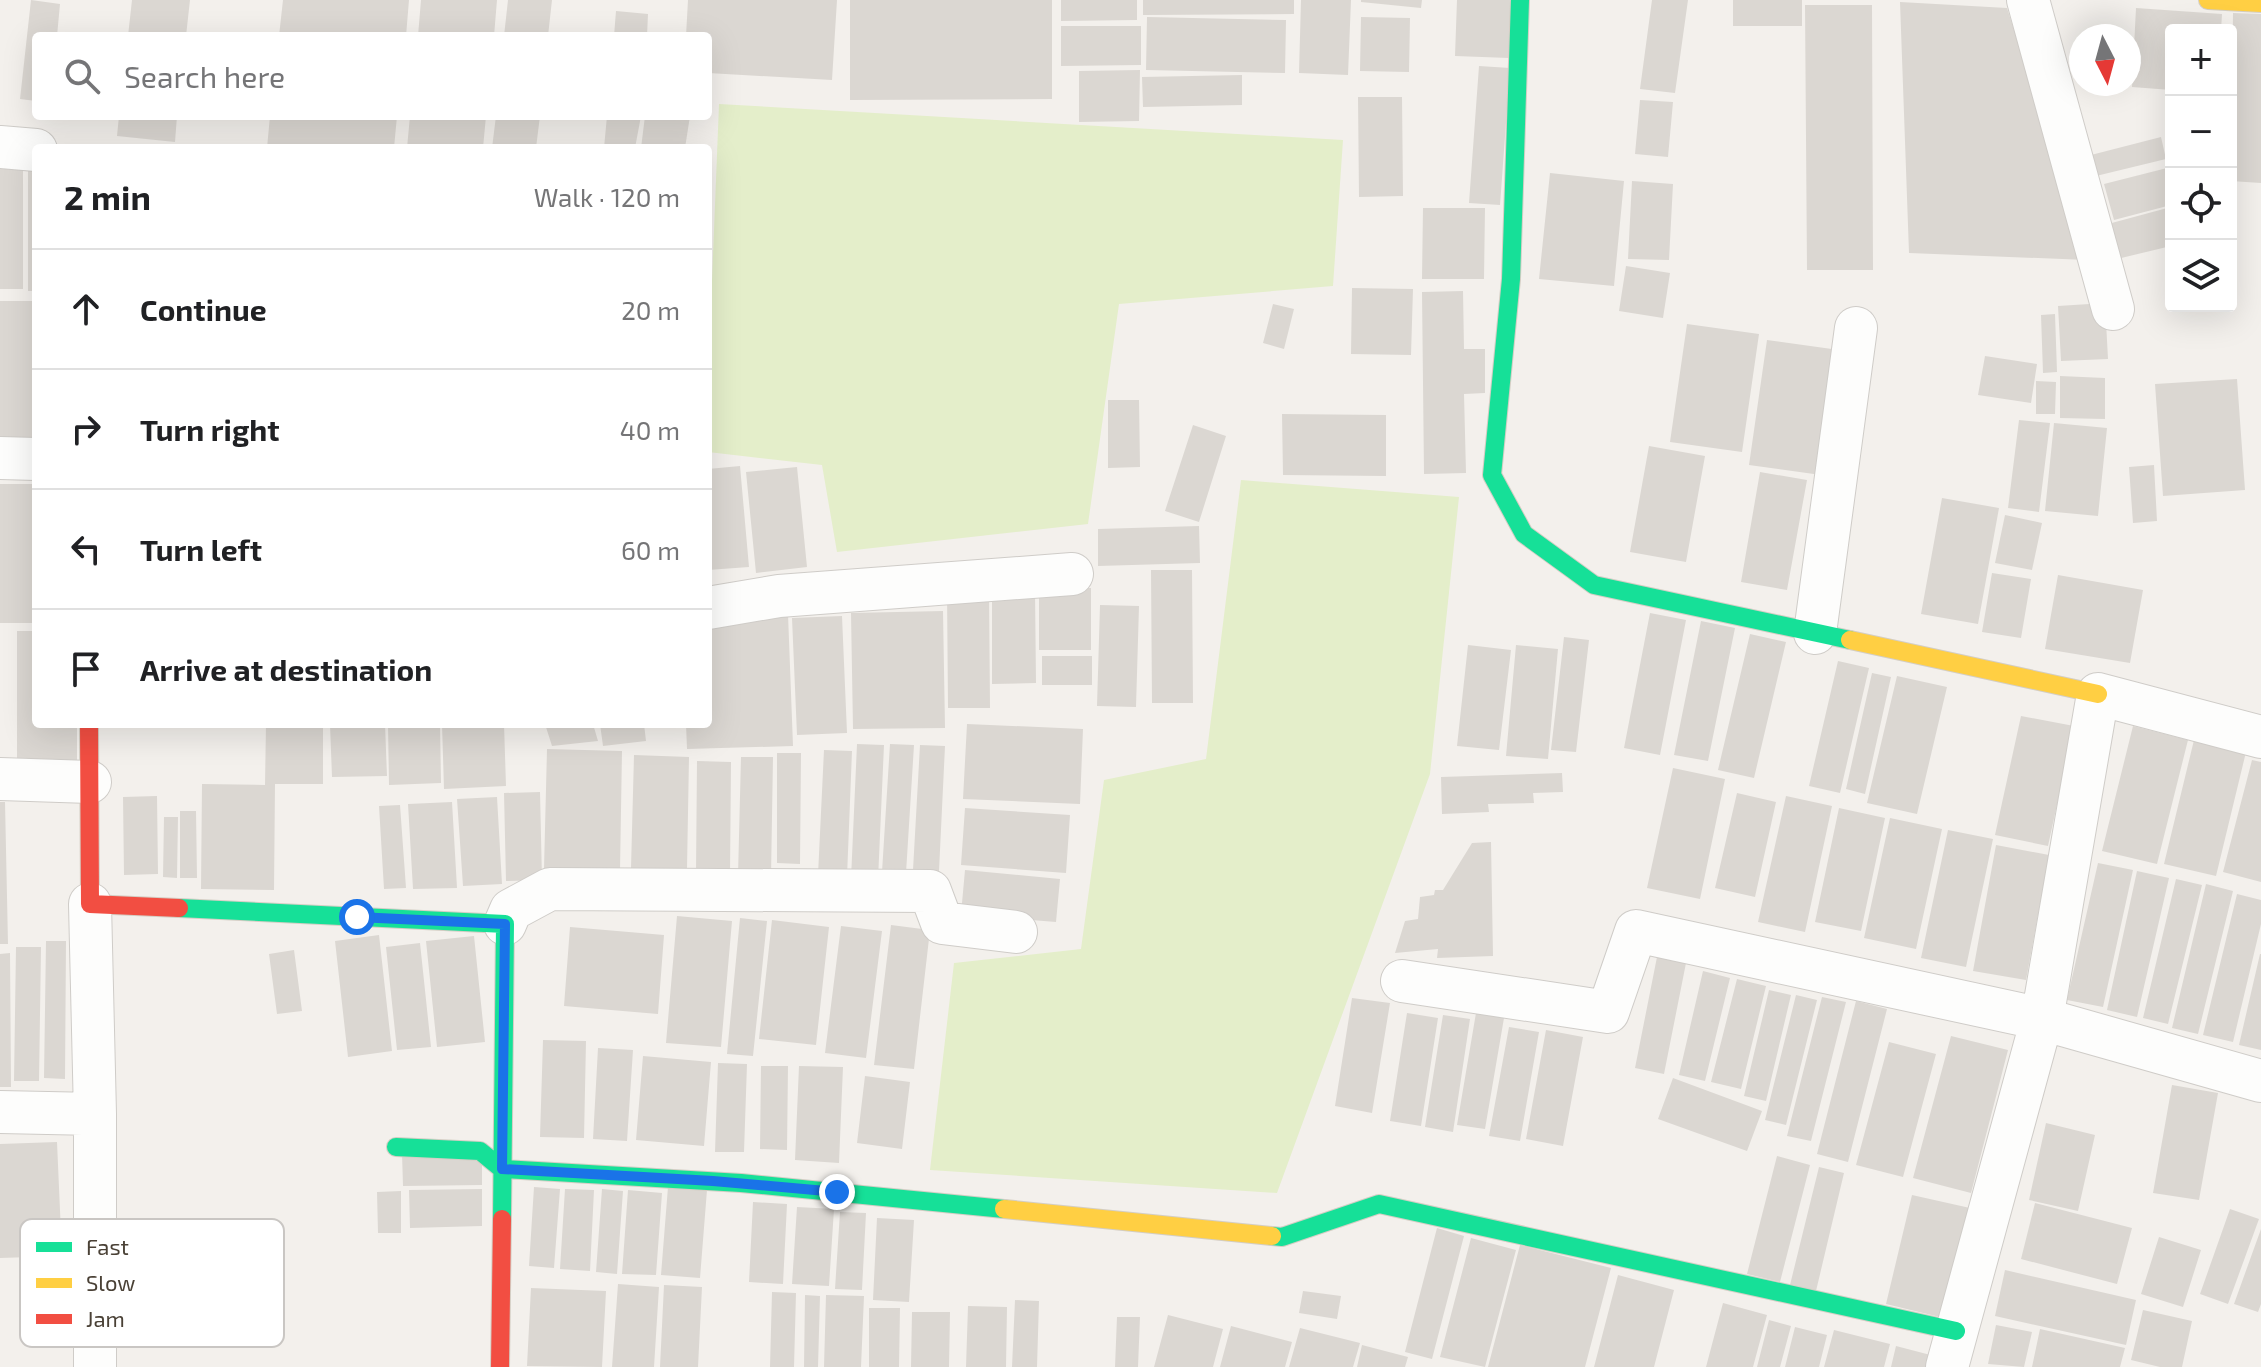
<!DOCTYPE html>
<meta charset="utf-8">
<style>
:root{--surface:#fff;--page:#f2f2f2;--text:#202124;--muted:#757577;--line:#e0e0e0}
body{margin:0;font-family:"Exo 2",sans-serif;background:var(--page);color:var(--text)}
.controls{position:absolute;right:24px;top:24px;display:grid;overflow:hidden;border-radius:8px;box-shadow:0 8px 32px #0002}
.controls button{width:72px;height:72px;display:grid;place-items:center;padding:0;border:0;border-bottom:2px solid var(--line);background:var(--surface);color:var(--text);font:40px sans-serif}
.compass{position:absolute;left:2069px;top:24px;width:72px;height:72px;border-radius:50%;background:var(--surface);box-shadow:0 8px 32px #0002;rotate:174deg}
.stop{position:absolute;width:24px;height:24px;margin:-18px;border:6px solid #1a73e8;border-radius:50%;background:#fff}
.stop.end{background:#1a73e8;border-color:#fff;box-shadow:0 2px 8px #0008}
.list{margin:0;padding:0;list-style:none}
h2{display:flex;justify-content:space-between;align-items:center;height:104px;margin:0;padding:0 32px;font-size:34px}
h2 small{font-size:26px;font-weight:400;color:var(--muted)}
.list li{display:grid;grid-template-columns:52px 1fr auto;gap:24px;align-items:center;box-sizing:border-box;height:120px;padding:0 32px;border-top:2px solid var(--line)}
.list b{display:block;font-size:30px;white-space:nowrap}
.list em{font-size:26px;font-style:normal;color:var(--muted)}
.icon{flex:none;width:44px;height:44px;fill:none;stroke:currentColor;stroke-width:2;stroke-linecap:round;stroke-linejoin:round}
.map{position:relative;flex:none;width:2261px;height:1367px;overflow:hidden}
.search{position:absolute;background:var(--surface);box-shadow:0 8px 32px #0002;left:32px;top:32px;width:680px;height:88px;display:flex;align-items:center;gap:20px;box-sizing:border-box;padding:0 28px;border-radius:8px;color:var(--muted);font-size:30px}
.panel{position:absolute;background:var(--surface);box-shadow:0 8px 32px #0002;left:32px;top:144px;width:680px;height:584px;border-radius:8px}
.map>svg:first-child{display:block}
</style>
<div class="map">
<svg width="2261" height="1367" viewBox="0 0 2261 1367">
<rect width="100%" height="100%" fill="#f3f0ec"/>
<path fill="#e4eeca" d="M719,104L1343,140L1333,286L1119,304L1088,524L837,552L822,465L708,452V382Z
M1241,480L1459,497L1430,774L1277,1193L930,1170L954,963L1081,949L1104,780L1206,759Z"/>
<path fill="#dbd7d2" d="M31,0L60,4L57,36H36V101L20,99Z
M132,0H190L186,36H128Z
M283,0H409L406,36H279Z
M421,0H497L494,36H418Z
M508,0H552L548,36H504Z
M688,0H837L832,80L708,73V36H686Z
M850,0H1052V99L850,100Z
M1061,0H1137V20L1061,21Z
M1143,0H1294V14L1143,15Z
M1301,0H1351L1348,75L1299,73Z
M1361,0H1422L1421,8L1361,2Z
M1457,0H1512L1509,58L1455,56Z
M1652,0H1688L1675,93L1640,89Z
M1733,0H1802V26H1733Z
M1900,2L2007,8L2087,260L1909,253Z
M1805,5H1872L1873,270H1807Z
M2136,8L2222,14L2221,30H2171V90L2132,87Z
M616,11L648,14L647,36H614Z
M2233,13L2261,14V183L2231,181Z
M1147,17L1286,20L1285,73L1146,70Z
M1361,17L1410,18L1409,72L1360,71Z
M1061,26H1141V65L1061,66Z
M1479,66L1510,68L1500,205L1469,203Z
M1140,70L1139,121L1079,122V71Z
M1242,75V105L1143,107L1142,77Z
M1358,97H1402L1403,196L1359,197Z
M1640,100L1673,102L1668,157L1635,154Z
M119,116H177L175,142L117,136Z
M270,116H397L394,148H267Z
M410,116H486L483,148H407Z
M496,116H540L536,148H492Z
M607,116H641L635,148H604Z
M645,116H690L685,148H641Z
M2161,137L2166,159L2096,176L2091,155Z
M0,159H23V289H0Z
M28,159H36V291H28Z
M2171,167V205L2114,220L2104,184Z
M1550,173L1624,181L1614,286L1539,279Z
M1632,181L1673,184L1669,260L1628,259Z
M2171,207V246L2117,259L2108,224Z
M1423,208H1485L1484,279H1422Z
M1626,266L1670,273L1663,318L1619,311Z
M1352,288L1413,289L1411,355L1351,354Z
M1463,291L1464,349H1485V393L1464,394L1466,473L1424,474L1422,292Z
M0,301H36V447H0Z
M2105,303L2108,359L2061,361L2058,306Z
M1273,304L1294,309L1284,349L1263,343Z
M2055,314L2057,372L2043,373L2041,315Z
M1687,324L1759,334L1742,452L1670,442Z
M1767,340L1839,350L1821,475L1749,465Z
M1985,356L2037,364L2031,403L1978,395Z
M2060,376L2105,378V419L2060,418Z
M2237,379L2245,490L2163,496L2155,384Z
M2036,381L2056,382L2055,414H2036Z
M1108,400H1139L1140,467L1108,468Z
M1282,414L1386,415V476L1283,475Z
M2019,420L2050,423L2039,512L2008,508Z
M2054,423L2107,428L2098,516L2045,511Z
M1193,425L1226,436L1199,522L1165,511Z
M1649,446L1705,456L1686,562L1630,552Z
M2154,465L2157,521L2133,523L2129,467Z
M740,466L749,567L708,570V469Z
M797,467L807,567L756,573L746,472Z
M1760,472L1807,480L1787,590L1741,582Z
M0,484H36V623H0Z
M1942,498L1999,508L1978,624L1921,614Z
M2005,515L2042,523L2032,570L1995,563Z
M1199,526L1200,563L1098,566V529Z
M1151,570H1192L1193,703H1152Z
M1992,573L2031,579L2021,638L1982,632Z
M2058,575L2143,590L2130,663L2045,649Z
M1039,588H1091V650H1039Z
M947,590H989L990,708H948Z
M992,591H1035L1036,683L992,684Z
M1100,605L1139,606L1136,707L1097,706Z
M943,611L945,728L853,729L851,613Z
M1650,613L1686,620L1660,755L1624,748Z
M788,614L793,746L687,749L686,724H708V618Z
M842,616L847,733L797,735L792,618Z
M1701,621L1735,628L1708,761L1674,755Z
M17,631H36V724H77V771H17Z
M1750,634L1786,642L1754,778L1718,770Z
M1564,637L1589,640L1576,752L1551,750Z
M1468,645L1511,650L1499,750L1457,746Z
M1516,645L1558,649L1548,759L1506,756Z
M1042,656H1092V685H1042Z
M1838,661L1869,668L1840,793L1809,786Z
M1872,673L1891,677L1865,794L1846,789Z
M1897,676L1947,687L1917,814L1867,803Z
M2021,716L2074,726L2048,846L1995,835Z
M266,724H323V784H275L274,890L201,889L202,784L265,785Z
M330,724H385L387,776L332,777Z
M388,724H440L441,783L389,785Z
M442,724H504L506,786L444,789Z
M545,724H593L598,741L552,746Z
M600,724H644L646,741L603,746Z
M967,724L1083,729L1080,804L963,799Z
M2133,726L2188,740L2157,864L2102,851Z
M2194,740L2246,752L2216,876L2164,864Z
M857,744L884,745L878,880L851,879Z
M890,744L914,745L906,873L882,872Z
M920,745L945,746L939,871L913,870Z
M547,749L622,751L620,870L544,869Z
M824,750L852,751L847,877L818,875Z
M777,753H801L800,864L777,863Z
M634,755L689,757L687,869L631,868Z
M741,757H773L771,877L738,876Z
M2252,760L2261,762V882L2223,872Z
M697,761L731,762L730,874H696Z
M1673,768L1725,779L1700,899L1647,888Z
M1562,773L1563,792L1533,793L1534,803L1488,804L1489,812L1442,814L1441,777Z
M540,792L542,880L506,881L504,793Z
M1737,793L1776,802L1755,897L1715,888Z
M157,796L158,874L124,875L123,797Z
M1786,796L1832,806L1805,932L1758,922Z
M497,797L502,884L463,886L457,799Z
M0,802H5L8,944H0Z
M452,802L457,888L413,889L408,804Z
M400,805L406,888L384,889L379,806Z
M965,808L1070,815L1066,873L961,865Z
M1839,808L1885,818L1861,931L1815,922Z
M180,811H196L197,878H180Z
M164,817H178L177,878L163,877Z
M1890,818L1942,829L1916,949L1864,938Z
M1948,830L1993,839L1966,967L1921,958Z
M1491,842L1493,956L1437,958L1438,949L1395,953L1405,921L1418,919L1420,897L1434,895L1435,890H1443L1472,843Z
M1996,845L2049,855L2026,980L1973,971Z
M2098,863L2133,870L2103,1007L2067,1000Z
M965,870L1060,879L1056,922L961,914Z
M2137,871L2169,878L2137,1017L2107,1010Z
M2176,879L2202,885L2168,1024L2143,1018Z
M2206,884L2233,891L2198,1034L2172,1028Z
M2237,894L2261,900V924L2233,1042L2203,1035Z
M677,916L732,921L721,1047L666,1043Z
M740,918L767,921L753,1056L727,1054Z
M772,920L829,927L816,1045L759,1039Z
M891,925L930,930L914,1069L874,1065Z
M841,926L882,931L866,1058L825,1053Z
M570,927L664,935L658,1014L564,1006Z
M379,935L392,1051L348,1057L335,941Z
M474,936L485,1042L437,1047L426,941Z
M46,941H66L65,1079L44,1078Z
M420,943L431,1047L397,1050L386,947Z
M16,947H41L39,1081H14Z
M294,950L302,1011L277,1014L269,954Z
M10,953L11,1087H0V954Z
M2260,954H2261V1050L2239,1045Z
M1657,957L1686,963L1664,1074L1635,1068Z
M1703,971L1730,978L1705,1081L1679,1075Z
M1737,979L1766,986L1741,1089L1711,1082Z
M1769,990L1791,995L1766,1101L1744,1096Z
M1796,995L1817,1000L1786,1125L1765,1120Z
M1822,997L1846,1002L1811,1141L1787,1136Z
M1352,998L1390,1003L1372,1113L1335,1106Z
M1856,1001L1887,1009L1848,1162L1817,1154Z
M1407,1013L1438,1018L1421,1126L1390,1121Z
M1476,1013L1504,1018L1485,1129L1457,1125Z
M1443,1015L1470,1019L1453,1132L1425,1127Z
M1509,1027L1539,1032L1520,1141L1489,1136Z
M1546,1030L1583,1037L1563,1146L1526,1139Z
M1951,1036L2008,1050L1971,1193L1913,1178Z
M543,1040L586,1041L584,1138L540,1137Z
M1889,1042L1936,1054L1903,1177L1856,1165Z
M598,1048L633,1050L627,1141L593,1139Z
M643,1056L711,1062L704,1146L636,1140Z
M718,1063L747,1064L744,1152H715Z
M761,1066H788L787,1150L760,1149Z
M799,1066L843,1067L839,1163L795,1160Z
M865,1076L910,1082L902,1149L857,1143Z
M1673,1078L1762,1111L1747,1151L1658,1119Z
M2172,1085L2218,1093L2199,1200L2153,1193Z
M2046,1123L2095,1135L2078,1211L2029,1200Z
M57,1142L62,1256L0,1258V1144Z
M402,1153L482,1154V1185L403,1186Z
M1777,1156L1810,1165L1780,1282L1747,1274Z
M1819,1167L1844,1173L1816,1291L1790,1285Z
M534,1187L560,1189L554,1268L529,1266Z
M668,1187L707,1190L700,1278L661,1275Z
M482,1189V1226L410,1228L409,1190Z
M565,1189L594,1190L590,1271L560,1269Z
M602,1189L623,1191L617,1274L596,1272Z
M628,1190L662,1193L656,1275L622,1274Z
M401,1191V1233H378L377,1192Z
M1912,1195L1970,1208L1944,1318L1886,1304Z
M753,1202L787,1204L783,1284L749,1282Z
M2035,1203L2132,1228L2117,1284L2021,1259Z
M797,1207L834,1209L829,1286L792,1284Z
M2230,1209L2259,1219L2228,1304L2200,1294Z
M840,1212L866,1213L862,1290L835,1289Z
M877,1218L914,1220L909,1302L873,1300Z
M1437,1228L1464,1236L1432,1359L1405,1352Z
M2261,1229V1304L2258,1312L2234,1304Z
M2159,1237L2201,1250L2183,1307L2141,1294Z
M1471,1238L1516,1250L1485,1367L1440,1357Z
M1520,1245L1611,1268L1585,1367H1488Z
M2005,1270L2136,1300L2126,1345L1995,1316Z
M1618,1275L1674,1290L1654,1367H1594Z
M618,1284L659,1287L654,1367H612Z
M664,1285L702,1287L698,1367H660Z
M531,1288L606,1291L602,1367L527,1366Z
M1303,1291L1341,1296L1337,1319L1299,1313Z
M772,1292L796,1293L794,1367H770Z
M805,1295L820,1296L818,1367H804Z
M826,1295L864,1296L861,1367H824Z
M1015,1300L1039,1301L1037,1367H1012Z
M1723,1303L1767,1315L1753,1367H1706Z
M968,1306L1007,1307L1006,1367H966Z
M869,1308H900L899,1367H869Z
M2143,1310L2192,1321L2182,1367H2160L2131,1360Z
M912,1312H950L949,1367H911Z
M1168,1315L1223,1329L1213,1367H1154Z
M1117,1317H1140L1138,1367H1115Z
M1769,1320L1791,1326L1780,1367H1757Z
M1996,1325L2032,1332L2024,1367L1988,1364Z
M1231,1326L1292,1342L1285,1367H1220Z
M1795,1327L1827,1335L1819,1367H1785Z
M1300,1328L1360,1343L1353,1367H1289Z
M2040,1329L2125,1348L2120,1367H2032Z
M1834,1330L1890,1344L1884,1367H1824Z
M1362,1345L1408,1357L1405,1367H1357Z
M1896,1346L1942,1358L1940,1367H1891Z"/>
<g fill="none" stroke-linecap="round" stroke-linejoin="round">
<g stroke="#cfccc8" stroke-width="44">
<path id="street" d="M2028,0L2113,309
M0,147L36,150
M0,458L36,459
M708,608L779,596L1072,574
M1815,633L1856,328
M0,779L90,782
M90,904L95,1114V1367
M505,924L511,910L550,889L930,891L942,923L1016,932
M1402,981L1608,1012L1636,931L2042,1019L2261,1081
M0,1112L95,1114
M1947,1367L2042,1019L2098,694L2261,737"/>
</g>
<g stroke="#d4cec4" stroke-width="20">
<path id="fast" d="M1520,0L1511,279L1492,475L1524,534L1594,585L1850,640
M179,908L505,924L502,1219
M396,1147L480,1151L502,1169L741,1183L1004,1209
M1272,1236L1282,1237L1379,1204L1956,1331"/>
</g>
<g stroke="#d4cec4" stroke-width="20">
<path id="slow" d="M2208,0L2261,3
M1850,640L2098,694
M1004,1209L1272,1236"/>
</g>
<g stroke="#d4cec4" stroke-width="20">
<path id="jam" d="M89,724L90,904L179,908
M500,1367L502,1219"/>
</g>
<use href="#street" stroke="#fdfdfc" stroke-width="42"/>
<use href="#fast" stroke="#16e098" stroke-width="18"/>
<use href="#slow" stroke="#ffcf43" stroke-width="18"/>
<use href="#jam" stroke="#f24e42" stroke-width="18"/>
</g>
<g fill="none" stroke-linecap="round" stroke-linejoin="round">
<path stroke="#1a73e8" stroke-width="10" d="M357,917L505,924L502,1169L713,1181L837,1192"/>
</g>
<rect x="20" y="1219" width="264" height="128" rx="12" fill="#fff" stroke="#c9c6c3" stroke-width="2"/>
<rect x="36" y="1242" width="36" height="10" fill="#16e098"/>
<rect x="36" y="1278" width="36" height="10" fill="#ffcf43"/>
<rect x="36" y="1314" width="36" height="10" fill="#f24e42"/>
<g font-size="22" fill="#4a4136">
<text x="86" y="1255">Fast</text>
<text x="86" y="1291">Slow</text>
<text x="86" y="1327">Jam</text>
</g>
</svg>
<div class="controls">
<button>+</button>
<button>−</button>
<button><svg class="icon" aria-label="locate" viewBox="0 0 24 24"><circle cx="12" cy="12" r="6"/><path d="M12 2v4M12 18v4M2 12h4M18 12h4"/></svg></button>
<button><svg class="icon" aria-label="layers" viewBox="0 0 24 24"><path d="M12 4l9 5-9 5-9-5zM3 14l9 5 9-5"/></svg></button>
</div>
<svg class="compass" viewBox="-18 -18 36 36"><path d="M0-13l5 13h-10z" fill="#e53935"/><path d="M0 13l5-13h-10z" fill="#757577"/></svg>
<div class="stop" style="left:357px;top:917px"></div>
<div class="stop end" style="left:837px;top:1192px"></div>
<div class="search"><svg class="icon" aria-label="search" viewBox="0 0 24 24"><circle cx="10" cy="10" r="6"/><path d="M15 15l6 6"/></svg>Search here</div>
<section class="panel">
<h2>2 min<small>Walk · 120 m</small></h2>
<ul class="list">
<li><svg class="icon" aria-label="ahead" viewBox="0 0 24 24"><path d="M12 20V5M6 11l6-6 6 6"/></svg><div><b>Continue</b></div><em>20 m</em></li>
<li><svg class="icon" aria-label="right" viewBox="0 0 24 24"><path d="M7 20v-9h11M14 6l5 5-5 5"/></svg><div><b>Turn right</b></div><em>40 m</em></li>
<li><svg class="icon" aria-label="left" viewBox="0 0 24 24"><path d="M17 20v-9H6M10 6l-5 5 5 5"/></svg><div><b>Turn left</b></div><em>60 m</em></li>
<li><svg class="icon" aria-label="arrive" viewBox="0 0 24 24"><path d="M6 21V4h12l-3 4 3 4H6"/></svg><div><b>Arrive at destination</b></div></li>
</ul>
</section>
</div>
